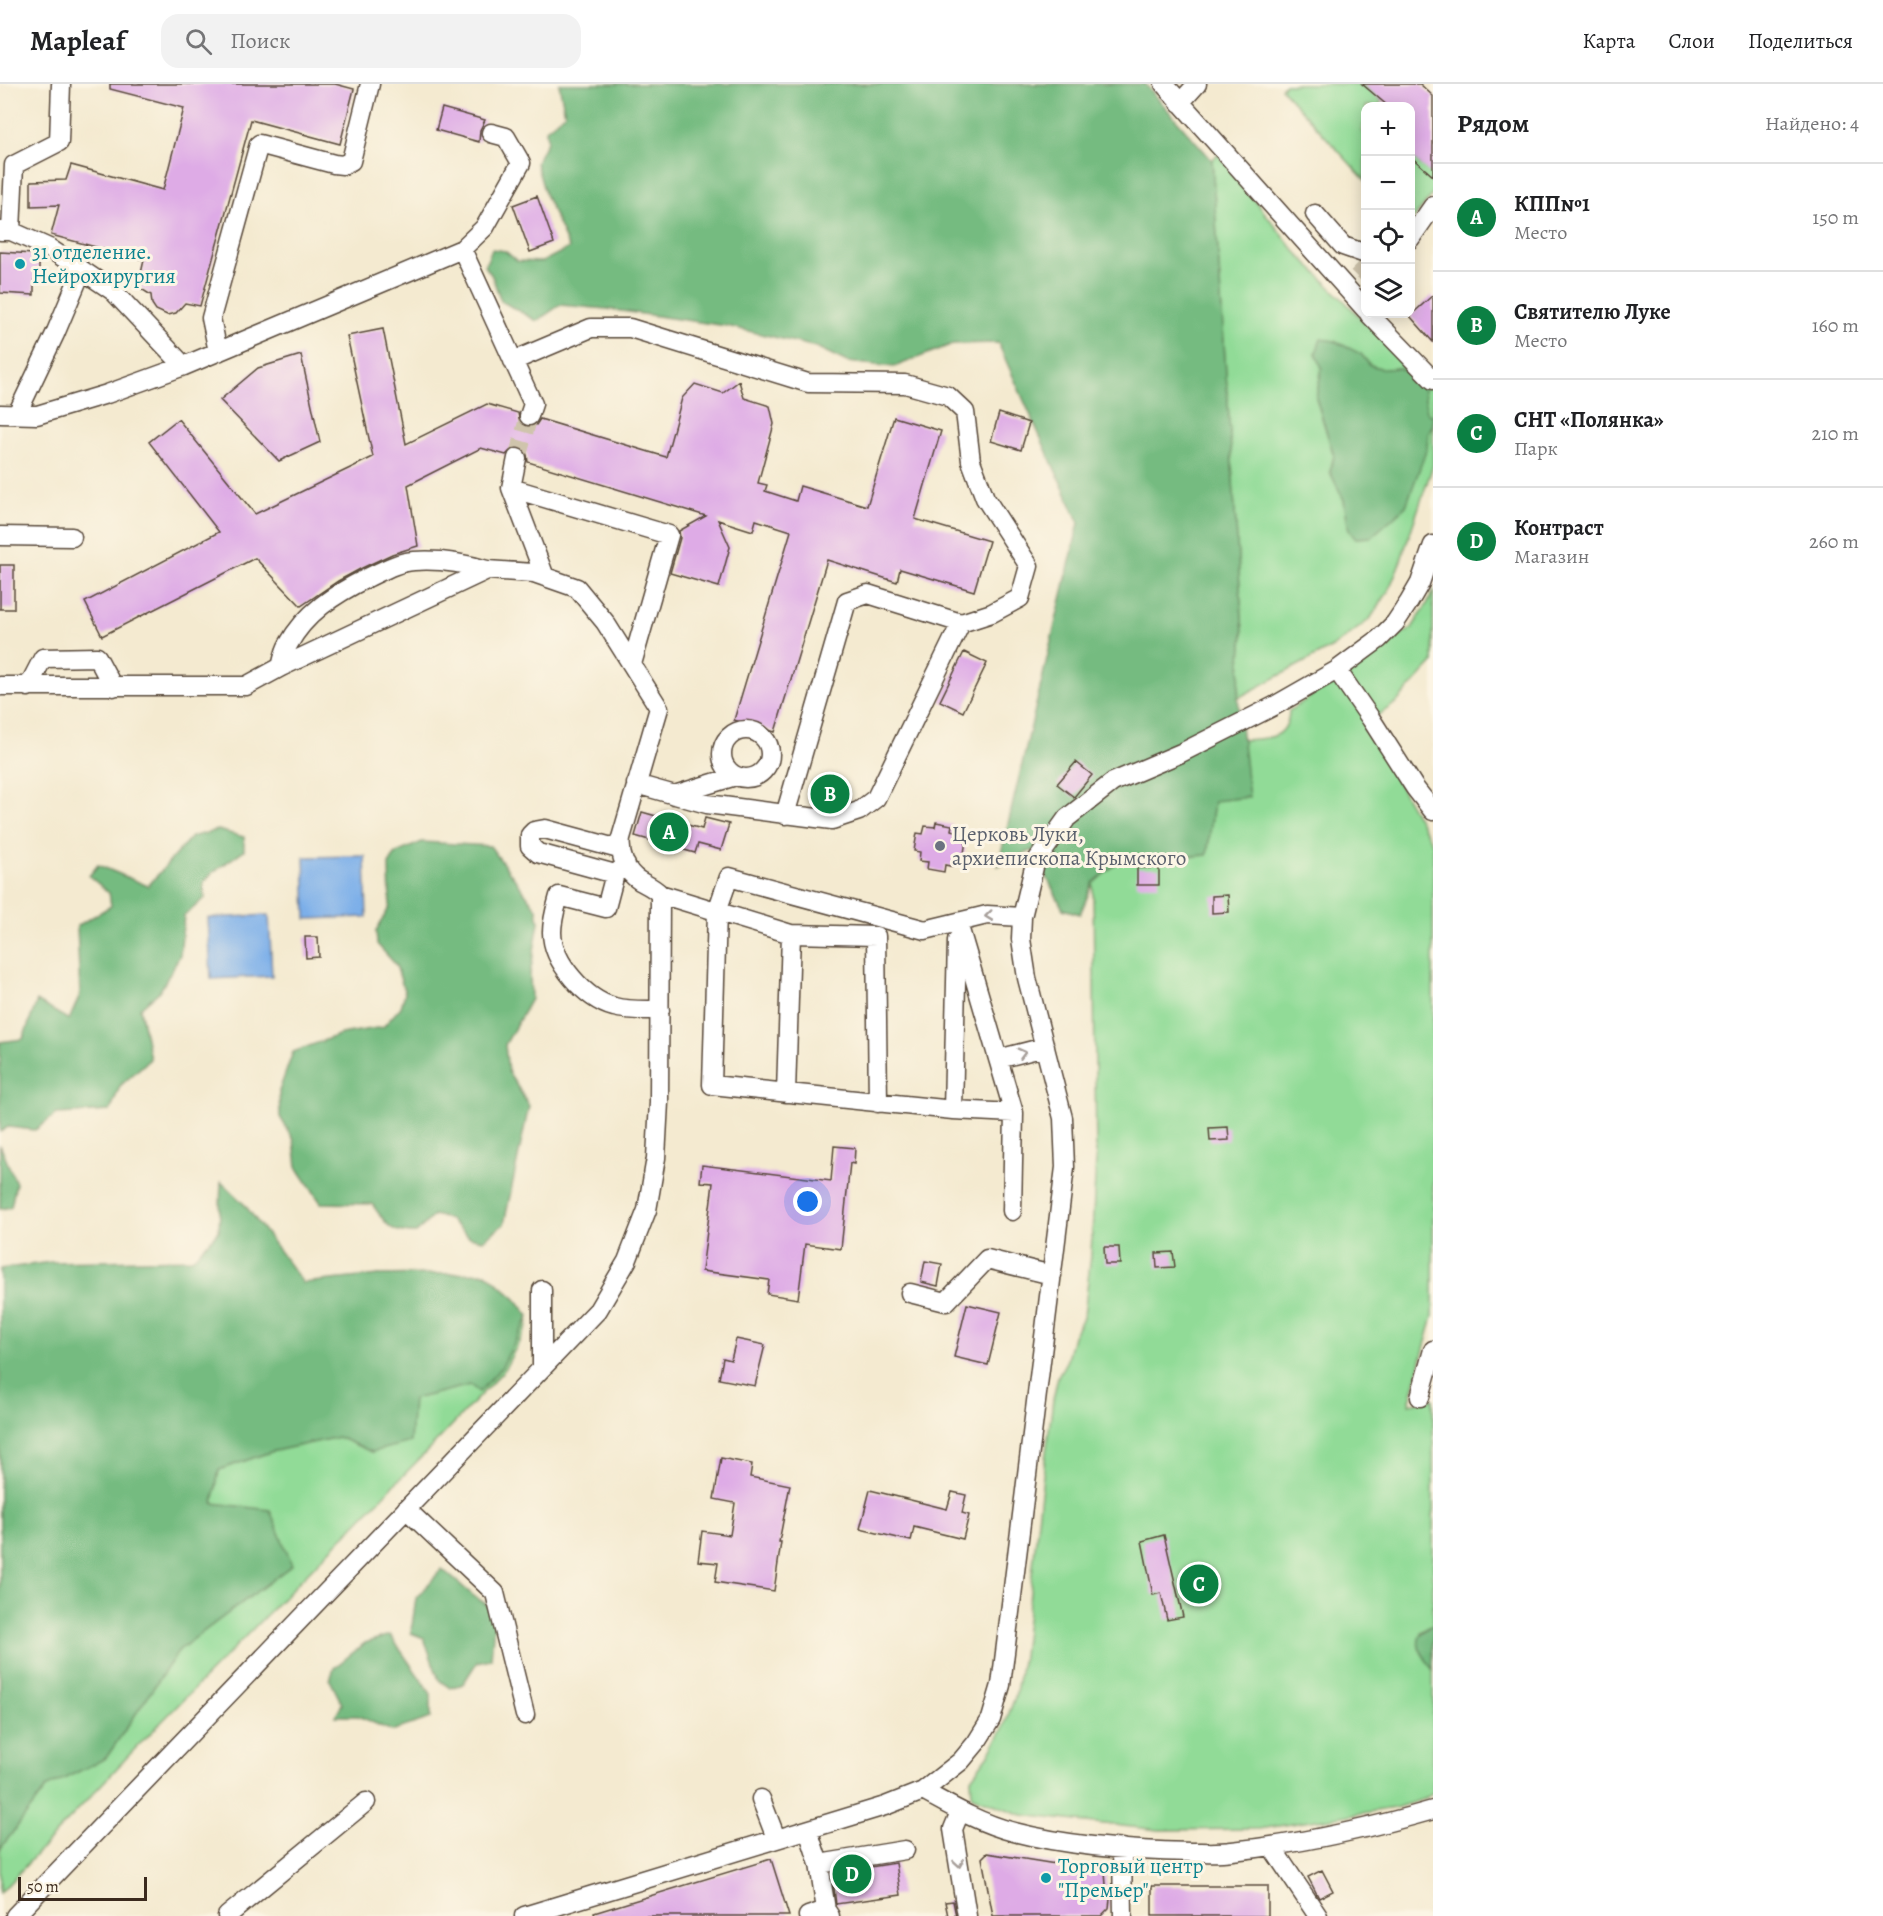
<!DOCTYPE html>
<html lang="ru">
<meta charset="utf-8">
<style>
:root{--surface:#fff;--page:#f2f2f2;--text:#202124;--muted:#757577;--line:#e0e0e0;--accent:#0b8043}
body{margin:0;font-family:Alegreya,serif;background:var(--page);color:var(--text)}
.controls{position:absolute;right:18px;top:18px;display:grid;overflow:hidden;border-radius:12px;box-shadow:0 3px 15px #0003}
.controls button{width:54px;height:54px;display:grid;place-items:center;padding:0;border:0;border-bottom:2px solid var(--line);background:var(--surface);color:var(--text);font:30px sans-serif}
.scale{position:absolute;left:18px;bottom:15px;width:129px;box-sizing:border-box;padding-left:6px;border:3px solid #3b2a1e;border-top:0;font-size:16px;line-height:21px;white-space:nowrap;color:#3b2a1e;-webkit-text-stroke:4px #fcf5e5;paint-order:stroke}
.you{position:absolute;left:808px;top:1118px;width:21px;height:21px;margin:-15px;border:4px solid #fff;border-radius:50%;background:#1a73e8;box-shadow:0 0 0 9px #1a73e833}
.badge{display:grid;place-items:center;width:39px;height:39px;border-radius:50%;background:var(--accent);color:#fff;font-size:20px;font-weight:700}
.pin{position:absolute;translate:-50% -50%;border:3px solid #fff;box-shadow:0 2px 6px #0006}
.list{margin:0;padding:0;list-style:none}
h2{display:flex;justify-content:space-between;align-items:center;height:78px;margin:0;padding:0 24px;font-size:26px}
h2 small{font-size:20px;font-weight:400;color:var(--muted)}
.list li{display:grid;grid-template-columns:39px 1fr auto;gap:18px;align-items:center;box-sizing:border-box;height:108px;padding:0 24px;border-top:2px solid var(--line)}
.list b{display:block;font-size:22px;white-space:nowrap}
.list p{margin:0;font-size:20px;white-space:nowrap;color:var(--muted)}
.list em{font-size:20px;font-style:normal;color:var(--muted)}
.icon{flex:none;width:33px;height:33px;fill:none;stroke:currentColor;stroke-width:2;stroke-linecap:round;stroke-linejoin:round}
.map{position:relative;flex:none;width:1433px;height:1832px;overflow:hidden}
header{display:flex;align-items:center;gap:36px;box-sizing:border-box;height:84px;padding:0 30px;background:var(--surface);border-bottom:2px solid var(--line)}
header strong{font-size:28px}
nav{display:flex;gap:33px;margin-inline-start:auto;font-size:21px}
.search{width:420px;height:54px;background:var(--page);display:flex;align-items:center;gap:15px;box-sizing:border-box;padding:0 21px;border-radius:18px;color:var(--muted);font-size:22px}
main{display:flex}
aside{flex:1;background:var(--surface)}
.map>svg:first-child{display:block}
</style>
<header>
<strong>Mapleaf</strong>
<div class="search"><svg class="icon" aria-label="search" viewBox="0 0 24 24"><circle cx="10" cy="10" r="6"/><path d="M15 15l6 6"/></svg>Поиск</div>
<nav><a>Карта</a><a>Слои</a><a>Поделиться</a></nav>
</header>
<main>
<div class="map">
<svg width="1433" height="1832" viewBox="0 0 1433 1832">
<rect width="100%" height="100%" fill="#fcf5e5"/>
<filter id="ink" filterUnits="userSpaceOnUse"><feTurbulence type="fractalNoise" baseFrequency=".0167" numOctaves="2"/><feDisplacementMap in="SourceGraphic" scale="12" xChannelSelector="R" yChannelSelector="G"/><feConvolveMatrix kernelMatrix="1 2 1 2 8 2 1 2 1" color-interpolation-filters="sRGB"/></filter>
<filter id="wash" filterUnits="userSpaceOnUse"><feTurbulence type="fractalNoise" baseFrequency=".008" numOctaves="4" result="noise"/><feDisplacementMap in="SourceGraphic" scale="24" xChannelSelector="R" yChannelSelector="G"/><feGaussianBlur stdDeviation="1.35" result="paint"/><feColorMatrix in="noise" values="0 0 0 0 0 0 0 0 0 0 0 0 0 0 0 0 0 1.4 0 .05"/><feComposite in="paint" operator="in"/></filter>
<g filter="url(#wash)">
<rect width="100%" height="100%" fill="#f4ead0"/>
<path fill="#91db97" stroke="#66825a" stroke-width="1.5" d="M1285,0H1362L1382,17L1378,22H1366L1365,39L1361,46L1365,51V96L1281,4Z
M1218,70L1295,167L1433,307V333L1427,329L1423,300L1399,284L1384,286L1370,281L1361,270L1316,269L1322,284L1316,314L1334,372L1330,388L1344,416L1349,446L1355,454L1371,453L1427,364L1428,349L1433,341V381L1401,476L1388,508L1370,535L1336,561L1238,614L1243,549L1212,76Z
M1410,72L1433,91V110L1411,138Z
M1433,505V579L1396,619L1365,640L1433,761V1232L1409,1320L1433,1315V1540L1421,1548L1420,1565L1433,1586V1709L1424,1715L1395,1724L1259,1745L1159,1746L1022,1731L972,1712L971,1694L989,1670L1003,1645L1015,1613L1023,1572L1043,1391L1053,1316L1058,1292L1067,1276L1073,1252L1084,1232L1091,1170L1096,1075L1093,799L1120,777L1207,771L1214,717L1243,669L1242,656C1266,654 1288,657 1289,627L1412,544L1429,517Z
M529,1232L526,1245L504,1286L440,1354L131,1669L0,1809V1765L47,1703L106,1674L179,1566L292,1481L213,1419L219,1386L270,1368L338,1353L372,1368L413,1315L470,1301L479,1307L501,1284Z"/>
<path fill="#74bb80" stroke="#58724f" stroke-width="1.5" d="M559,0H1145L1212,76L1243,549L1238,614L1249,713L1214,717L1207,771L1120,777L1093,799L1080,830L1063,825L1033,766L998,782L1079,439L998,259L953,260L894,283L847,278L816,263L727,242L607,225L560,221L537,237L501,217L492,192L485,182L492,165L505,167L517,177L542,178L569,164L545,110L536,79L547,57L546,45L565,30Z
M1321,255L1335,257L1361,270L1370,281L1384,285L1399,284L1411,290L1423,300L1427,329L1433,333V341L1428,349L1427,364L1406,422L1371,453L1355,454L1349,446L1344,416L1330,388L1334,372L1316,314L1322,284L1316,269Z
M218,746L244,753V766L211,790L203,800L205,814L184,832L180,871L160,907L140,924L150,975L120,1002L110,1027L57,1030L35,1046L8,1043L0,1048V958L23,955L37,917L69,936L80,911L77,842L111,822L109,809L89,792L98,781L148,802L191,753Z
M422,758L490,762L537,825L539,838L530,890L531,915L505,961L508,987L529,1022L504,1140L483,1156L469,1153L449,1135L434,1131L416,1149C388,1149 387,1140 372,1120L321,1119L297,1083L294,1056L280,1033L279,1007L293,968L341,950L383,943L401,923L405,909L396,881L377,860L376,847L390,822L389,780L396,769Z
M0,1061L16,1099L11,1123L0,1125Z
M221,1098L245,1121L303,1199L379,1191L486,1189L516,1215L529,1232L501,1284L479,1308L470,1301L413,1315L410,1358L372,1368L338,1353L270,1368L219,1386L213,1419L270,1426L292,1481L179,1566L106,1674L47,1703L0,1765V1185L51,1178L192,1175L219,1147Z
M442,1485L475,1513L495,1526L491,1575L477,1578L463,1600L450,1604L439,1596L424,1554L411,1549L416,1514Z
M1433,1540V1586C1420,1566 1408,1556 1433,1540Z
M390,1551L431,1610V1634L392,1647L358,1632H335L342,1620L330,1596L334,1584L365,1559Z"/>
<path fill="#7cafe9" stroke="#5c6c84" stroke-width="1.5" d="M365,772L367,833L306,835L304,773Z
M269,831L272,892L211,895L208,834Z"/>
<g id="blocks">
<path fill="#deabe6" d="M110,0H335L354,5L340,60L251,36L200,222L185,219L176,229L167,231L156,226L152,220L151,211L138,203L144,176L51,151L59,121L31,122V97L66,96L71,81L163,106L184,24L110,5Z
M1362,0H1420L1433,12V92L1410,72V22H1388Z
M442,24L485,36L480,46L479,58L436,46Z
M537,112L554,159L530,168L513,121Z
M0,168L34,170L39,172V196H34V211L0,209Z
M1433,211V258L1410,232Z
M383,245L406,360L487,320L518,329L520,339L526,343L536,341L540,335L666,373L682,314L695,300L723,309L739,297L744,314L770,322L774,340L758,399L767,401L765,407L796,417L800,402L867,422L894,333L941,347L915,435L989,457L974,507L900,485L897,498L827,476L775,648L734,636L791,447L756,436L753,447L718,436L730,463L719,503L670,489L680,454L679,447L706,432L528,378L527,370L520,363L513,364L506,371L481,364L408,401L418,462L392,470L362,484L338,497L301,522L255,474L102,552L85,518L219,448L149,358L178,335L255,430L373,373L347,252Z
M301,271L320,358L279,377L220,316L258,284Z
M999,329L1029,339L1021,366L991,357Z
M0,481H14V525H0Z
M964,568L987,579L963,628L940,617Z
M1076,678L1092,691L1074,713L1057,700Z
M642,728L702,745L705,734L729,740L721,766L698,760L695,769L635,752Z
M936,738L952,741L951,746L961,748L960,756L966,757L963,775L956,774L955,783L945,781L944,788L927,785L928,778L919,777L920,768L914,767L917,749L923,750L925,742L935,743Z
M1137,784H1159V801H1137Z
M1228,811L1229,828L1212,829V812Z
M305,853H318L319,873L306,874Z
M1228,1043L1229,1056L1210,1057L1209,1044Z
M834,1062L855,1064L854,1080L850,1079L841,1165L805,1160L798,1215L767,1210L769,1196L702,1187L713,1099L700,1098L702,1081L831,1097Z
M1104,1163H1119L1120,1180H1105Z
M1173,1168L1175,1183L1157,1184L1156,1169Z
M925,1177L942,1180L938,1202L921,1198Z
M967,1220L1001,1228L988,1281L954,1273Z
M736,1255L765,1261L755,1302L719,1295L723,1274L731,1276Z
M721,1374L752,1380L750,1393L790,1401L779,1458H781L774,1507L715,1498L718,1479L698,1477L702,1447L730,1451L735,1419L714,1415Z
M870,1406L947,1425L952,1408L966,1411L962,1429L969,1431L963,1455L914,1443L911,1457L860,1445Z
M1164,1451L1183,1533L1167,1536L1161,1509L1153,1511L1142,1457Z
M987,1769L1105,1788L1106,1801L1110,1815L1109,1824L1101,1832H993L982,1774Z
M771,1775L789,1832H595L594,1829Z
M896,1779L901,1811L836,1820L832,1789Z
M1322,1786L1333,1807L1319,1814L1308,1793Z
M1152,1802H1268V1832H1152Z
M953,1817L956,1832H948L945,1818Z"/>
</g>
</g>
<g filter="url(#ink)">
<use href="#blocks" fill-opacity="0" stroke="#574739" stroke-width="1.5"/>
<g fill="none" stroke-linecap="round" stroke-linejoin="round">
<path stroke="#cfc4ac" stroke-width="18" stroke-dasharray="18 9" stroke-linecap="butt" d="M1357,193L1366,184
M517,374L529,332"/>
<g stroke="#574739" stroke-width="21">
<path id="minor" d="M1164,0L1366,226
M1180,19L1197,0
M1315,130L1343,162L1366,170
M0,147H11L49,164L113,207L184,282
M11,147L14,81L59,58L61,0
M1410,155L1433,122
M462,165L485,143L521,79L506,53L491,49
M1369,230L1433,296
M218,268L211,234L259,60L334,80L343,81L351,77L370,0
M513,277L591,244H630L808,299L905,300L948,312L965,328L971,377L985,414L1029,482L1020,514L992,529L961,539L868,510L847,517L785,731
M0,330L37,331L107,310L184,282L462,165L533,320L529,332
M17,330L55,250L82,186
M517,374L511,404L545,493
M511,404L669,451L632,580
M0,452L72,453
M281,583C283,576 284,568 288,561C305,529 335,510 367,494C382,487 397,478 414,477C439,475 463,479 487,486
M1337,586L1371,635L1415,704L1433,727
M0,602H246L281,583L487,486L534,489L577,504L605,538L659,624L621,754C619,770 625,788 640,797C647,801 653,803 660,810L791,850L876,852L878,1019
M28,603L43,574L97,573L113,603
M722 670a24 24 0 1 1 48 0a24 24 0 1 1-48 0Z
M636,700L707,720L832,736L859,727L876,714L961,539
M674,711L736,692
M626,781L615,790L606,824L559,812C556,823 552,836 552,848C552,878 586,916 614,923C628,927 645,926 660,926
M615,790L538,769L530,762V751L534,747L545,745L619,765
M958,839L1014,1029L1012,1127
M998,975L1045,963
M786,1009L791,850
M953,1026L957,856
M1014,1029L953,1026L712,1001L717,827L729,793L925,846L987,831L1022,833
M542,1206V1284
M910,1209L946,1218L987,1175L1052,1191
M1420,1313L1433,1266
M406,1425L495,1509L525,1631
M923,1707C952,1723 982,1740 1014,1748C1068,1762 1135,1767 1191,1768C1204,1768 1219,1769 1232,1767C1300,1760 1367,1745 1433,1726
M761,1715L776,1754
M960,1728L953,1745L967,1832
M808,1746L819,1780L826,1826L830,1832
M1271,1762L1318,1832
M1122,1764L1123,1832
M819,1780L905,1766
M15,1832L598,1226L627,1177L647,1126L656,1074L659,1018L660,810
M227,1832L366,1718
M524,1832L885,1722L923,1707L961,1677L976,1659L991,1635L1001,1601L1065,1083L1063,1034L1027,894L1021,855L1022,833L1035,779L1067,734L1113,698L1181,669L1274,622L1337,586L1379,555L1395,539L1409,518L1420,499L1433,461
M808,1832L826,1826"/>
</g>
<use href="#minor" stroke="#fff" stroke-width="18"/>
</g>
<defs><path id="oneway-chevron" d="M-2-3.5L2.5 0L-2 3.5" fill="none" stroke-width="1.6" stroke-linecap="round" stroke-linejoin="round" transform="scale(1.5)"/></defs>
<g stroke="#a79f9a">
<use href="#oneway-chevron" transform="translate(989 832) rotate(173)"/>
<use href="#oneway-chevron" transform="translate(1022 969) rotate(-15)"/>
<use href="#oneway-chevron" transform="translate(959 1779) rotate(81)"/>
</g>
</g>
<g fill="#0f9aa8" stroke="#fcf5e5" stroke-width="2">
<circle cx="20" cy="180" r="6"/>
<circle cx="1046" cy="1794" r="6"/>
</g>
<circle fill="#6b7280" stroke="#fcf5e5" stroke-width="2" cx="940" cy="762" r="6"/>
<g text-anchor="middle" dominant-baseline="central" stroke-width="6" stroke-linejoin="round" paint-order="stroke">
<g font-size="21" fill="#0d838f" stroke="#fcf5e5" text-anchor="start">
<text x="32" y="168">31 отделение.<tspan x="32" dy="24">Нейрохирургия</tspan></text>
<text x="1058" y="1782">Торговый центр<tspan x="1058" dy="24">"Премьер"</tspan></text>
</g>
<g font-size="21" fill="#5b616d" stroke="#fcf5e5" text-anchor="start">
<text x="952" y="750">Церковь Луки,<tspan x="952" dy="24">архиепископа Крымского</tspan></text>
</g>
</g>
</svg>
<div class="controls">
<button>+</button>
<button>−</button>
<button><svg class="icon" aria-label="locate" viewBox="0 0 24 24"><circle cx="12" cy="12" r="6"/><path d="M12 2v4M12 18v4M2 12h4M18 12h4"/></svg></button>
<button><svg class="icon" aria-label="layers" viewBox="0 0 24 24"><path d="M12 4l9 5-9 5-9-5zM3 14l9 5 9-5"/></svg></button>
</div>
<div class="scale">50 m</div>
<div class="you"></div>
<div class="pin badge" style="left:669px;top:748px">A</div>
<div class="pin badge" style="left:830px;top:710px">B</div>
<div class="pin badge" style="left:1199px;top:1500px">C</div>
<div class="pin badge" style="left:852px;top:1790px">D</div>
</div>
<aside>
<h2>Рядом<small>Найдено: 4</small></h2>
<ul class="list">
<li><span class="badge">A</span><div><b>КПП№1</b><p>Место</p></div><em>150 m</em></li>
<li><span class="badge">B</span><div><b>Святителю Луке</b><p>Место</p></div><em>160 m</em></li>
<li><span class="badge">C</span><div><b>СНТ «Полянка»</b><p>Парк</p></div><em>210 m</em></li>
<li><span class="badge">D</span><div><b>Контраст</b><p>Магазин</p></div><em>260 m</em></li>
</ul>
</aside>
</main>
